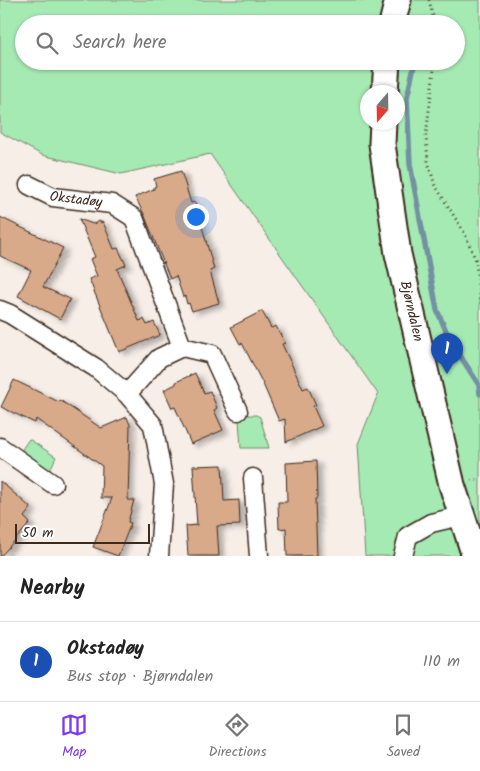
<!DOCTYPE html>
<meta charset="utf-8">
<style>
:root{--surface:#fff;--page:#f6f6f6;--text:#222;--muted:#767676;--line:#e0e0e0;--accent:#7c3aed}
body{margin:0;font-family:Kalam,sans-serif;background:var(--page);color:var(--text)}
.compass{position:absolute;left:360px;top:85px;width:45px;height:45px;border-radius:50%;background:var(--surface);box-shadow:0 1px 4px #0004;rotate:200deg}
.scale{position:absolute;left:15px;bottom:12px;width:135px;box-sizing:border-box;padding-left:5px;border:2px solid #3b2a1e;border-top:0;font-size:14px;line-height:18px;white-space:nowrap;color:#3b2a1e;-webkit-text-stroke:4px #fff;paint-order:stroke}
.you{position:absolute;left:195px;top:216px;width:18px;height:18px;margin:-12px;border:4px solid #fff;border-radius:50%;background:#1a73e8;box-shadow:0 0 0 8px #1a73e833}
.badge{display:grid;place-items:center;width:32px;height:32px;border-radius:50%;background:var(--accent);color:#fff;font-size:16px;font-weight:700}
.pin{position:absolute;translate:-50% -41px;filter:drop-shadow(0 1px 2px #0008)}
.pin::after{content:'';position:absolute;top:26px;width:18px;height:15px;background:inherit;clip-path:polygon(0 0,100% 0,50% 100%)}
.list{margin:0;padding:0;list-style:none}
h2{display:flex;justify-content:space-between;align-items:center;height:65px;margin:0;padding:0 20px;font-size:21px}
h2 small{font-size:16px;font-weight:400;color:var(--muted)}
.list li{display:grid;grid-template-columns:32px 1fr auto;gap:15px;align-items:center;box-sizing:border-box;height:80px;padding:0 20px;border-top:1px solid var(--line)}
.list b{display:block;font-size:19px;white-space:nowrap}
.list p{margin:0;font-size:16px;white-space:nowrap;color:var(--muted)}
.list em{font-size:16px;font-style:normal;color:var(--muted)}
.icon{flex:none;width:28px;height:28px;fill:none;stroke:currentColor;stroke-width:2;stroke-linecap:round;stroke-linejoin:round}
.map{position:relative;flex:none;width:480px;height:556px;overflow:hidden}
.search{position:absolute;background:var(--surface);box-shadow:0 1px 4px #0004;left:15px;right:15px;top:15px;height:55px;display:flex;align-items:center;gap:12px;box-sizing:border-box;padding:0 18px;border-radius:28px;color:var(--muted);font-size:19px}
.sheet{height:145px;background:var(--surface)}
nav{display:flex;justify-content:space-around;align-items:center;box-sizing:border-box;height:70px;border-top:1px solid var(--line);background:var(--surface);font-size:14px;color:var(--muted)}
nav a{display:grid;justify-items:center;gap:2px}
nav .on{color:var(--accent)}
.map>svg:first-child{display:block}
</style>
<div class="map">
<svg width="480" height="556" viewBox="0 0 480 556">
<defs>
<filter id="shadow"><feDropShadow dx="5.5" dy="3" stdDeviation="2.5" flood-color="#0004"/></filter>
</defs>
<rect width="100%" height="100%" fill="#f7eee8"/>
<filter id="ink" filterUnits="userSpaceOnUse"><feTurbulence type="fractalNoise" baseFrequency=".02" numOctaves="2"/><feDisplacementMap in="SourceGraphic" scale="10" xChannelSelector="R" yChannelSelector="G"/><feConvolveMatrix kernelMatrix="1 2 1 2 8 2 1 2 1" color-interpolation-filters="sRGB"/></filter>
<g filter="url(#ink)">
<path fill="#a5e9b3" stroke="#708a68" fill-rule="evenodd" d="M0,0H480V556H365L358,444L378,394L210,154L121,174L42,155L0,132ZM24,24H456V61H24ZM368,92H398V122H368Z
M244,415H256L260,417L269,448H241L239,420Z
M29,439L56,457L49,472L19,454Z"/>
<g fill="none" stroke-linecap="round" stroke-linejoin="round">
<path stroke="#7291a1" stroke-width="5.5" d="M415,61L407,98L410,164L437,310L450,340L479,385L480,394"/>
</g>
<path fill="#d8aa8a" stroke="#3b2a1e" filter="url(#shadow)" d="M181,171L191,203L195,202L214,269L210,271L219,303L192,311L189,303L187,304L185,296L183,297L176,276L170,279L144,214L135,197L154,189V187L156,186L154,179Z
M0,217L63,248L43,287L70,299L60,319L18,296L31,270L0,256Z
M79,219L93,224L100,221L101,223L103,222L114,249L118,248L126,265L117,269L139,321L144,319L147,325L154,322L160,335L119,352L89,279L97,276L90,259L95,257Z
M262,311L271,328L276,326L285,343L282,344L303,389L308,387L316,405L313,406L322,426L286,442L285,419L279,421L263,384L242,343L240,344L231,327Z
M195,373L204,393L210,391L217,408L214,410L223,430L191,444L175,407L172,408L164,390L176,384V382Z
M14,380L59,402L60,400L101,428L127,417L130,425L128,500H134L128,522L131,523L118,556L93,547L112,498H101L102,466L36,419L35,423L1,407Z
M316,461L317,498L315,499L317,556H287L286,528L279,529L278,502H287L286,463Z
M222,465L224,501L239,500L240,525L217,526L219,556H188L186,526L197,525L193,466Z
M0,481L31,508L24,517L30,523L1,556H0Z"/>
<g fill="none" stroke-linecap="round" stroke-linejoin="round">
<g stroke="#3b2a1e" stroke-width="21">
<g id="minor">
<path id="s1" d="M29,185L53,197L112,204L134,218L182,347"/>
<path d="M0,310L10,314L96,368L127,394L153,425L164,484L159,556"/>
<path d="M127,394L159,358L182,347L212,354L238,411"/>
<path d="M0,447L53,484"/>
<path d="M253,478L259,556"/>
<path d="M403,556L408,536L431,523L461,516"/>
</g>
</g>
<g stroke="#3b2a1e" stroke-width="29">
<g id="secondary">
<path d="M392,24L398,0"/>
<path d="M385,92L387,61"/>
<path id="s2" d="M383,122L382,144L398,254L452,485L475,556"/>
</g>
</g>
<path stroke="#3b2a1e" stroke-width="3" stroke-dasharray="1 4" stroke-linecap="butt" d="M429,0L435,24
M435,61L426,136L428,162L435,185L465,234L476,261L480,304
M471,481L480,479"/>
<use href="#minor" stroke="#fff" stroke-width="18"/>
<use href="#secondary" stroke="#fff" stroke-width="25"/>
</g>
</g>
<g text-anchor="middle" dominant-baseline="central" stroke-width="4.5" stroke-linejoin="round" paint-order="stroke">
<g font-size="14" fill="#3b2a1e" stroke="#fff">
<text stroke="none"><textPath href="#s1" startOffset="50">Okstadøy</textPath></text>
<text stroke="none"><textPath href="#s2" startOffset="192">Bjørndalen</textPath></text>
</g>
</g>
</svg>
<svg class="compass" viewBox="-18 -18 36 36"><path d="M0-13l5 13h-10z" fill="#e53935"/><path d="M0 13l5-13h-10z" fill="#767676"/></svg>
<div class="scale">50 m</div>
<div class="you"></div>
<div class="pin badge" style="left:447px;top:374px;background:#1a4fb4">1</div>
<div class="search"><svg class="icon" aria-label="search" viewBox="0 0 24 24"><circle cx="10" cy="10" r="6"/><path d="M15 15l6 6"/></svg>Search here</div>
</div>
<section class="sheet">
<h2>Nearby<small></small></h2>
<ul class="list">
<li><span class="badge" style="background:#1a4fb4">1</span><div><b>Okstadøy</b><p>Bus stop · Bjørndalen</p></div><em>110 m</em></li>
</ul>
</section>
<nav>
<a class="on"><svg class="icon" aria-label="map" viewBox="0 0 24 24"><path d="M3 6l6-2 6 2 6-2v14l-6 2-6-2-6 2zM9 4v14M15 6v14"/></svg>Map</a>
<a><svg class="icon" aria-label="directions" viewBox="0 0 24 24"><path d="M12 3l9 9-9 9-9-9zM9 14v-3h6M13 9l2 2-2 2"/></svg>Directions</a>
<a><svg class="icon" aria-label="saved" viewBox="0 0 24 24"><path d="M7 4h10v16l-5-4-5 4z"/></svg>Saved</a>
</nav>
